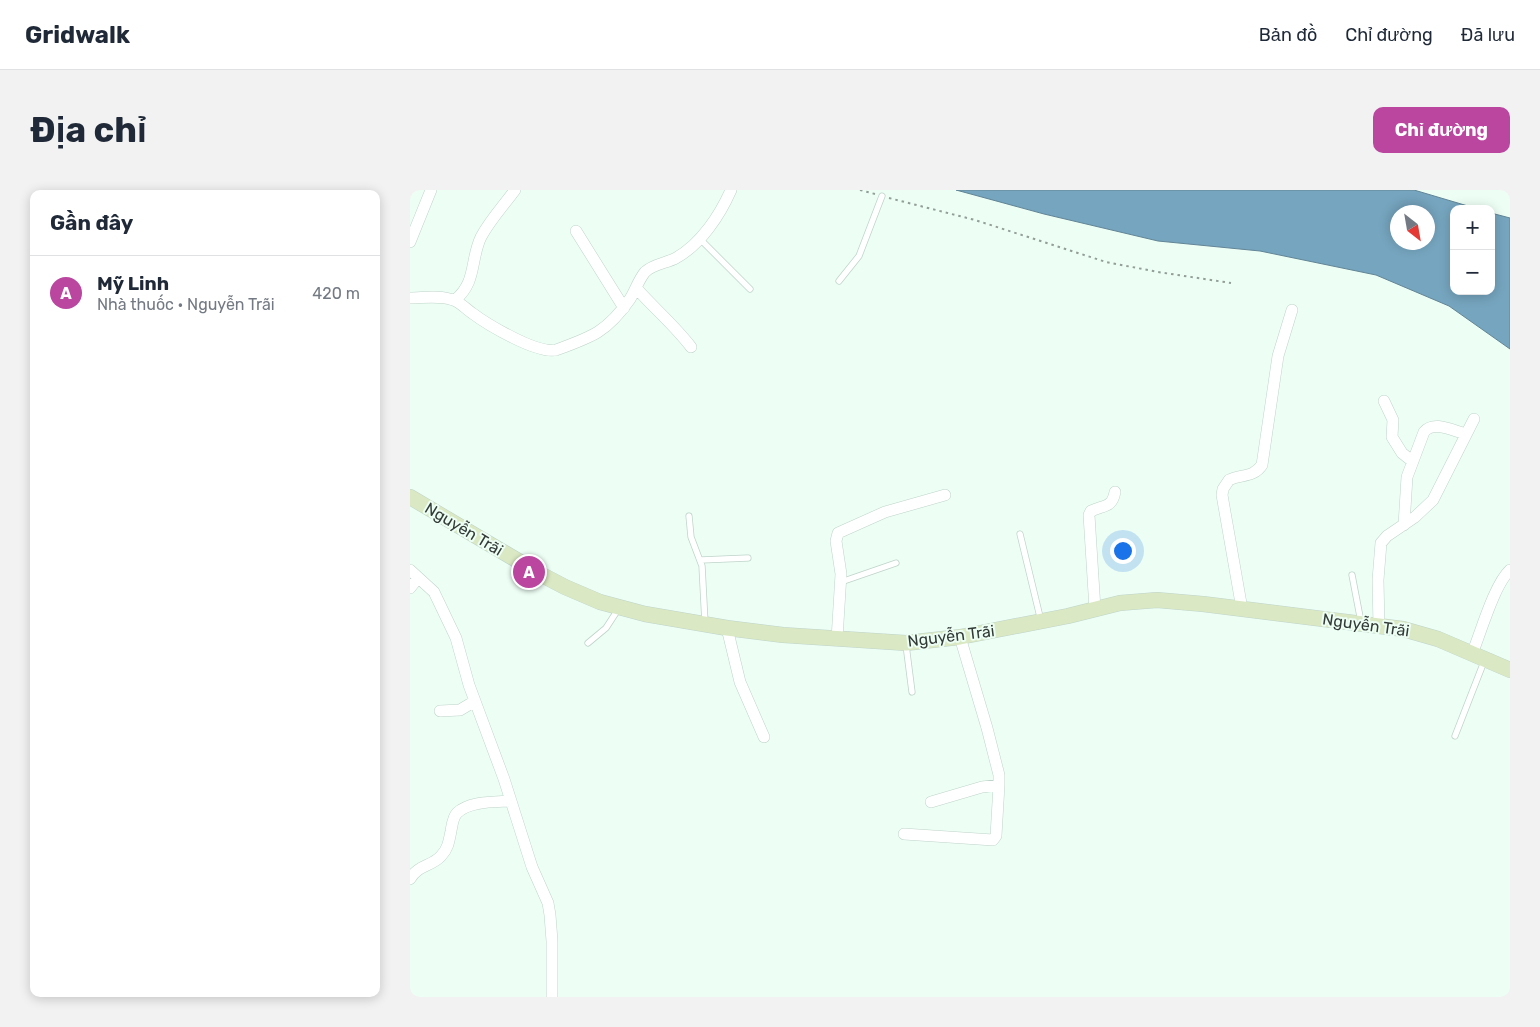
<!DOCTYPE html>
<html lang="vi">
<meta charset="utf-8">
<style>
:root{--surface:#fff;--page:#f2f2f3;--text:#1f2937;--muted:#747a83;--line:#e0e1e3;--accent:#ba469f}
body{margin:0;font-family:Rubik,sans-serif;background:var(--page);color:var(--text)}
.controls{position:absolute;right:15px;top:15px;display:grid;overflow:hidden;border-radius:10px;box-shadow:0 2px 12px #0003}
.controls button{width:45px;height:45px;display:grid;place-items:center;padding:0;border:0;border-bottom:1px solid var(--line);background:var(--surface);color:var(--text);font:25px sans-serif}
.compass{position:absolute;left:980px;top:15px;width:45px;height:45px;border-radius:50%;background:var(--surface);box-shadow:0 2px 12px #0003;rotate:149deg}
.you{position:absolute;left:712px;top:360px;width:18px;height:18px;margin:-12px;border:4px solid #fff;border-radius:50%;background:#1a73e8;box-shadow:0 0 0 8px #1a73e833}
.badge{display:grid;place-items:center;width:32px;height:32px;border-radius:50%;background:var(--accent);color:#fff;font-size:16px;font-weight:700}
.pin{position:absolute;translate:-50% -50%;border:2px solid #fff;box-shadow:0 1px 5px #0006}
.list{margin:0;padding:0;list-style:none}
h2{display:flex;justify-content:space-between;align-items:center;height:65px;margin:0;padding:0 20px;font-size:21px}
h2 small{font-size:16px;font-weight:400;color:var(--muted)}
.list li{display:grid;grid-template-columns:32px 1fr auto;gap:15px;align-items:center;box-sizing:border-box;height:75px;padding:0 20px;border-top:1px solid var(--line)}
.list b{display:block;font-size:19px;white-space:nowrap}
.list p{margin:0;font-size:16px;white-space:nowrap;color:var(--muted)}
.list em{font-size:16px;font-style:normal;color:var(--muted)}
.map{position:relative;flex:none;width:1100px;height:807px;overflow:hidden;border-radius:10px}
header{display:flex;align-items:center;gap:30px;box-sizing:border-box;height:70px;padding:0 25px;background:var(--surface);border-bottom:1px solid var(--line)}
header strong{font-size:24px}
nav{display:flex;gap:28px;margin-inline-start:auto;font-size:18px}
.intro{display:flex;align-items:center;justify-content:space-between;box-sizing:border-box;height:120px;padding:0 30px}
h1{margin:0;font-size:35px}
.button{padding:12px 22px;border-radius:10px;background:var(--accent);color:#fff;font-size:18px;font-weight:700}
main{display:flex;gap:30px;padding:0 30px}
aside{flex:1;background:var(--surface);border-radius:10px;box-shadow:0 2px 12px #0003}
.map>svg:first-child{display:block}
</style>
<header>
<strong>Gridwalk</strong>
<nav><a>Bản đồ</a><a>Chỉ đường</a><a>Đã lưu</a></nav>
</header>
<div class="intro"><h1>Địa chỉ</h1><a class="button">Chỉ đường</a></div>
<main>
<aside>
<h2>Gần đây<small></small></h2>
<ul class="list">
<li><span class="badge">A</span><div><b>Mỹ Linh</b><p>Nhà thuốc · Nguyễn Trãi</p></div><em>420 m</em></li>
</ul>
</aside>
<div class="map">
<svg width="1100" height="807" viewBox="0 0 1100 807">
<rect width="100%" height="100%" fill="#edfef5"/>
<path fill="#76a5bf" stroke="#628596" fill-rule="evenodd" d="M546,0H1004L1068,19H1044V101H1081V23L1100,28V159L1039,116L966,85L850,61L748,51L634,24ZM988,22H1018V52H988Z"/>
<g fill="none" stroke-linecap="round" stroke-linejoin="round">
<g stroke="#bfd4ca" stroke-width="7">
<path id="lane" d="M289,48L340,99
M429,91L449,66L472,6
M279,326L281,347L292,376L295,433
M610,344L631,431
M291,370L338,368
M942,385L951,432
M431,392L486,373
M178,453L196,438L209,418
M496,455L502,502
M1045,546L1075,469"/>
</g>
<g stroke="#bfd4ca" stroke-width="12">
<path id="street" d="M166,41L214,118
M0,52L21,0
M227,99C245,119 265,136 281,157
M0,108C13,108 30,105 43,110C50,112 56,119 62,123C78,135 127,164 146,160C182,147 197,142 220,109C225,101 229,89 235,82C243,74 257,73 266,68C291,54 310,25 321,0
M45,110C67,92 60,70 71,47C80,30 94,15 105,0
M974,211L983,230L982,247L992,263L1002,271
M994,335L997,287L1014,242C1024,230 1043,241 1056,244
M0,380L24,402L46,448L59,495L94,589L122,677L138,713L140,725L142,751V807
M0,398L8,388
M685,419L679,325L681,321C694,315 702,318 705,302
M832,419L812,305L813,299L819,290C831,284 843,288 852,275L868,166L882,120
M969,436L968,390L971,353L977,346L1005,327L1023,310L1064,229
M317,438L330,492L354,547
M427,449L431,384L426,351L428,343L475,322L535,305
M1062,464C1071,442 1084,395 1100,380
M30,521L50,520L65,511
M521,612L572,597L589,595V585L577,538L550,447
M494,644L583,650L586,646L589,595
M0,689C9,674 21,677 31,666C38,659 39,651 41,641C42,635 43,627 47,623C59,611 85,612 100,611"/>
</g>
<g stroke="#bfd4ca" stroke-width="16">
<path id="secondary" d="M0,307L132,385L155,397L190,412L235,424L317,438L373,445L496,453L550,447L658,426L710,413L747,410L793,414L993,439L1028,449L1100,480"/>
</g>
<path stroke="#929e98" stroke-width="2" stroke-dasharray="2.5 4" stroke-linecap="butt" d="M450,0L465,4
M479,8L565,30L696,72L748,82L821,93"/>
<use href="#lane" stroke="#fff" stroke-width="5.5"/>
<use href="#street" stroke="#fff" stroke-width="11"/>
<use href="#secondary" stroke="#dae9c3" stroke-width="15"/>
</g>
<g text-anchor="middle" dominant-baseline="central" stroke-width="4" stroke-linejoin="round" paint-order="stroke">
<g font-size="16" fill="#333b37" stroke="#edfef5">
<text transform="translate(54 339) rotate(31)">Nguyễn Trãi</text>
<text transform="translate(956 435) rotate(8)">Nguyễn Trãi</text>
<text transform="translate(541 446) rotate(-7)">Nguyễn Trãi</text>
</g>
</g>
</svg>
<div class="controls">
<button>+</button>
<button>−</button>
</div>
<svg class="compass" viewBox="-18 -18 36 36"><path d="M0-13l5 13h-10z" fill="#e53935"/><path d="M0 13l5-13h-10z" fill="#747a83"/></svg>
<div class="you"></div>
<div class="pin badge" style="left:119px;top:382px">A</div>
</div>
</main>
